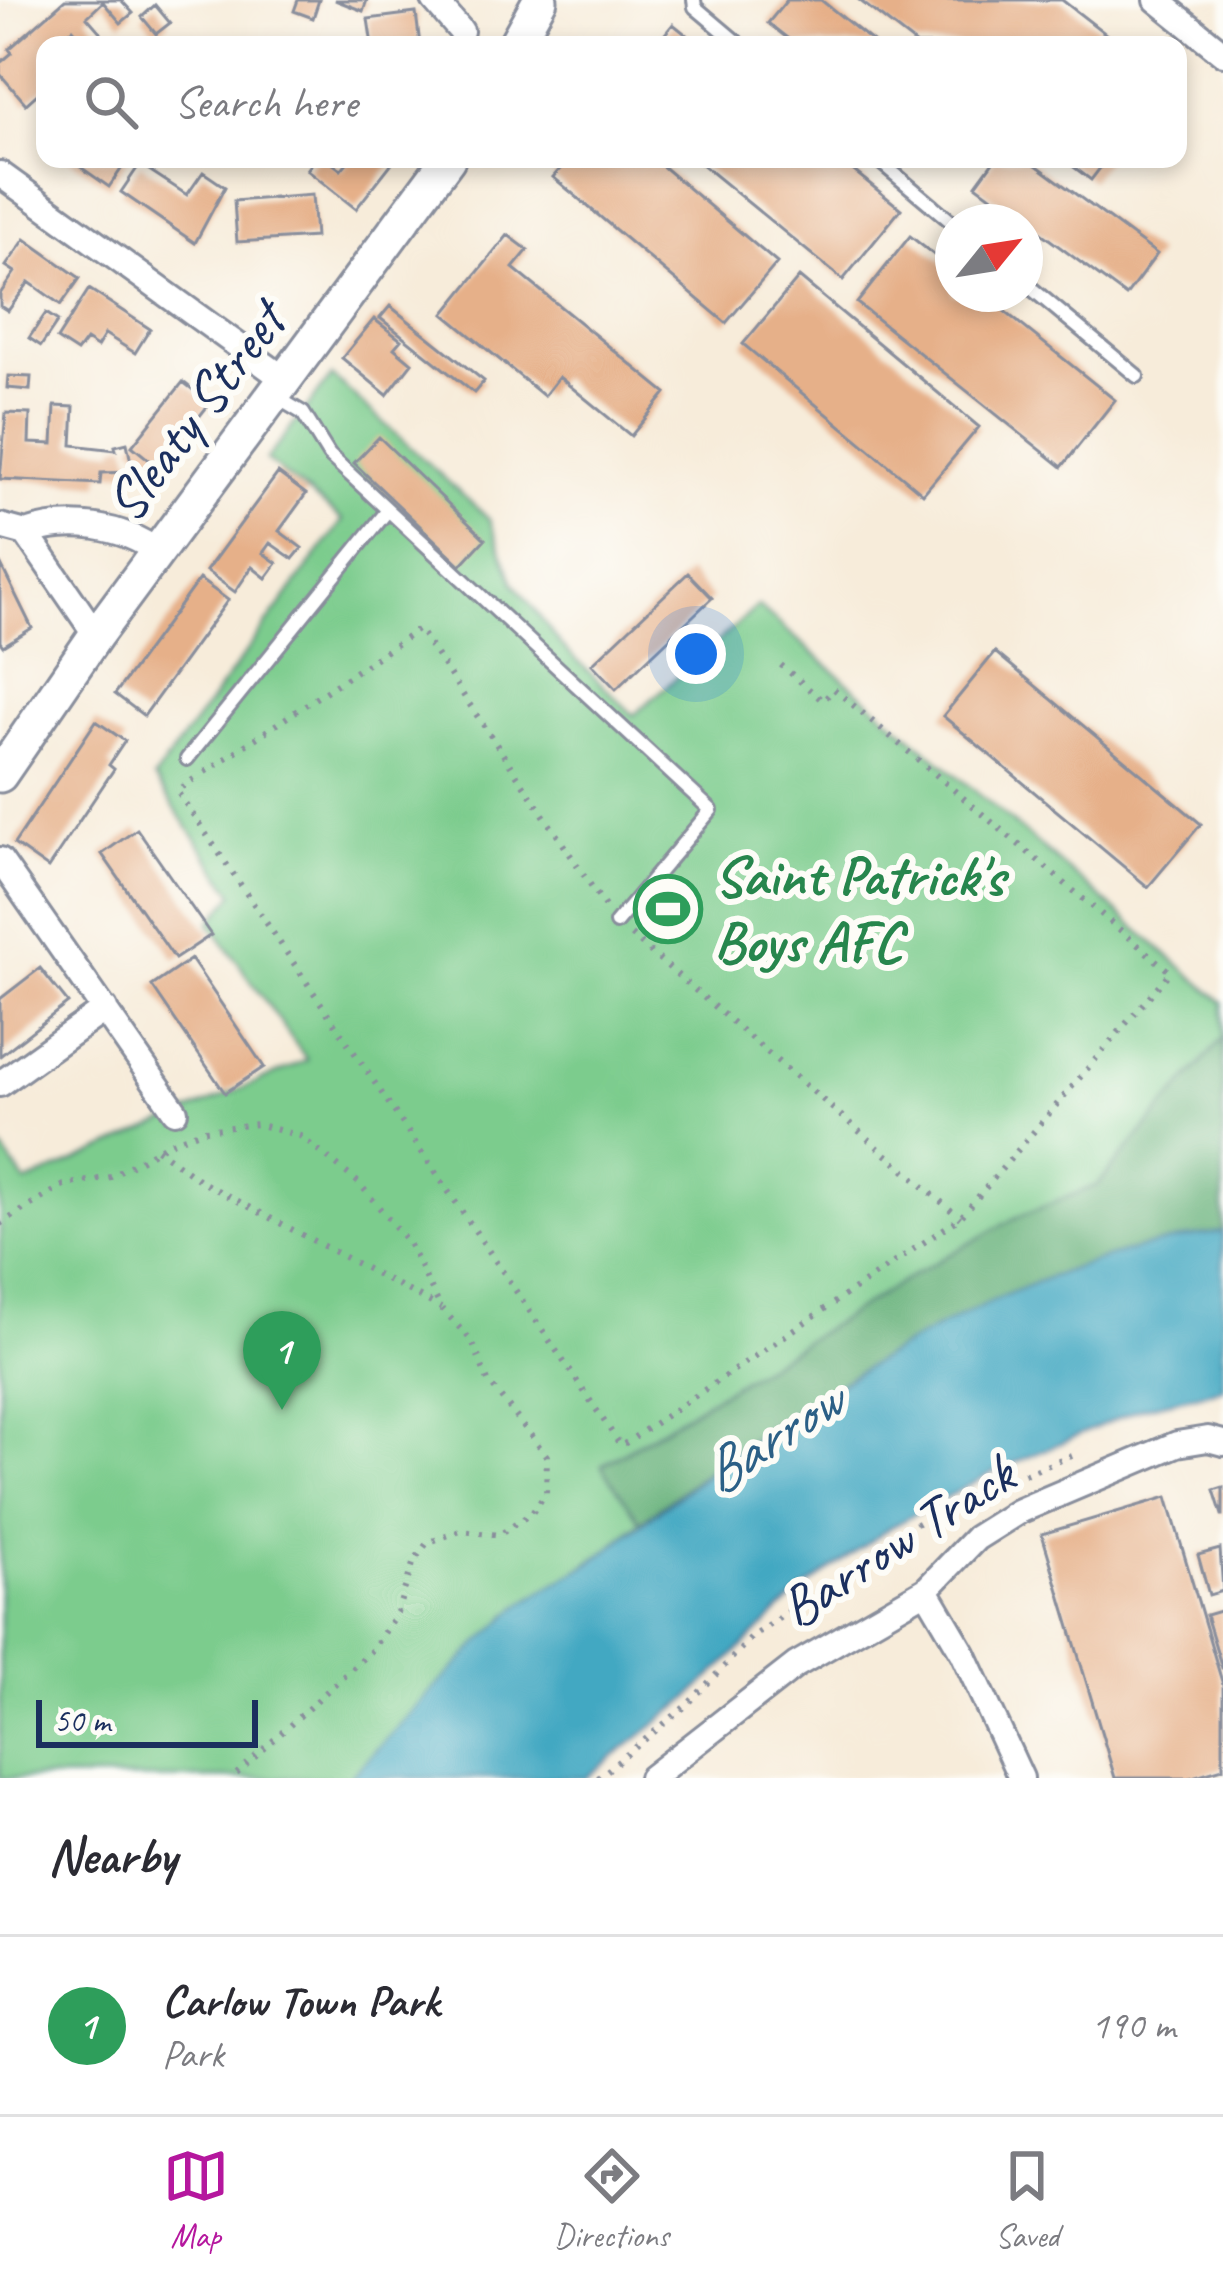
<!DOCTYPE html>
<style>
:root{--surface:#fff;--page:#f2f2f3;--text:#2b2b33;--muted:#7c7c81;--line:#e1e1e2;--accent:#b5179e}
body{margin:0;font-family:Caveat,sans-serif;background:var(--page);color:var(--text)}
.compass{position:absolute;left:935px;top:204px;width:108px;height:108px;border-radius:50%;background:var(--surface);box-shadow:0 6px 18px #0003;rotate:60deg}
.scale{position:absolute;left:36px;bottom:30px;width:222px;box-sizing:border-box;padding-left:12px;border:6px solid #1b2f5e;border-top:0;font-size:33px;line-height:42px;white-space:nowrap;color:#1b2f5e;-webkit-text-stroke:9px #fdfcf7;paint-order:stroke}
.you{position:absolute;left:696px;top:654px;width:42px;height:42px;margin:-30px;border:9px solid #fff;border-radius:50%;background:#1a73e8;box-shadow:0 0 0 18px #1a73e833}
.badge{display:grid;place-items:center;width:78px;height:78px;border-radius:50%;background:var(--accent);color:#fff;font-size:39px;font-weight:700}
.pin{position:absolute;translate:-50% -99px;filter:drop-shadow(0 3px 6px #0008)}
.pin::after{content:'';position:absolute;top:63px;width:42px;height:36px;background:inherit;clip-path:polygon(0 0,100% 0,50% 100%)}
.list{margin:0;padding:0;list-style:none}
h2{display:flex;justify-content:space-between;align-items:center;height:156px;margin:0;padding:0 48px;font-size:51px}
h2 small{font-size:39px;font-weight:400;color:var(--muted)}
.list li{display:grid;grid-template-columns:78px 1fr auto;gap:36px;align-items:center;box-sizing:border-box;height:180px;padding:0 48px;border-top:3px solid var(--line)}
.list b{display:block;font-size:45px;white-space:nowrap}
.list p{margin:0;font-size:39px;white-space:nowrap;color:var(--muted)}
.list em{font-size:39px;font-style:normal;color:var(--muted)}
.icon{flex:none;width:66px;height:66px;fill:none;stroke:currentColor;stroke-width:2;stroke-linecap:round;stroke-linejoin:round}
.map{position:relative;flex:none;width:1223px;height:1778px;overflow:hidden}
.search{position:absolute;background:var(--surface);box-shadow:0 6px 18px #0003;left:36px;right:36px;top:36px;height:132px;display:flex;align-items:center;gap:30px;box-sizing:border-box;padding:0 42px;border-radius:24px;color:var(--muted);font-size:45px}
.sheet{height:336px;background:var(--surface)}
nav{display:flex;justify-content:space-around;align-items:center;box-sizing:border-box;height:168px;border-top:3px solid var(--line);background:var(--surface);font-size:33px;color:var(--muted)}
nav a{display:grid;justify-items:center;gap:6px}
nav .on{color:var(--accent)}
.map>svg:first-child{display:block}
</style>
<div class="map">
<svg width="1223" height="1778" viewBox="0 0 1223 1778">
<rect width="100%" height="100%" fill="#fdfcf7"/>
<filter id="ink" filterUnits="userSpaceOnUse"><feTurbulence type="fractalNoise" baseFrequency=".00833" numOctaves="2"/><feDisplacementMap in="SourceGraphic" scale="24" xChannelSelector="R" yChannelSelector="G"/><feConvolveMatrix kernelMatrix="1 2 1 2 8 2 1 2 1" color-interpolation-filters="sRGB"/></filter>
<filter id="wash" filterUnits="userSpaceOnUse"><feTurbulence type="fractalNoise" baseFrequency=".004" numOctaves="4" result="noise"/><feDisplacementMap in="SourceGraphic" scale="48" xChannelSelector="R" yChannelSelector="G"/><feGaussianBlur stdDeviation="2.7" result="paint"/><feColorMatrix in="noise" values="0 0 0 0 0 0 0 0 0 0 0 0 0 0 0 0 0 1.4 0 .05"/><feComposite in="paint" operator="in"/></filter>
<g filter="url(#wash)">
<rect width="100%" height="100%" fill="#f7ecda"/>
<path fill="#7bcc8d" stroke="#4b7e76" stroke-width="3" d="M332,376L489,519L514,583L561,645L634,715L758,606L1223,1002V1038L1098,1185L1015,1218L915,1274L602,1465L640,1521L606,1552L512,1612L349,1778H0V1146L26,1183L307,1060L210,923L234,894L154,778L343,520L266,460Z"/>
<path fill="#64b078" stroke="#40706b" stroke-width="3" d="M1223,1038V1232C1059,1254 904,1340 766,1429C722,1457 683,1492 640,1521L602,1466L915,1274L1015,1218L1098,1185Z"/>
<path fill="#42a8c2" stroke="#2e6c90" stroke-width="3" d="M1223,1232V1389L1141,1408L996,1471L889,1528L800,1592L686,1701L586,1778H349C402,1724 453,1666 509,1615C537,1589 577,1575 608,1550C782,1412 998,1261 1223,1232Z"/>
<g id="blocks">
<path fill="#e6b089" d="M65,0H121L133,13L121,23L103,2L87,17L101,33L87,45L73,29L54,45H45V87L26,104L0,74V63L12,53L9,49Z
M298,0H319L313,18L294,11Z
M335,0H367L363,11Z
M787,0H821L877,45H796L768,23Z
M859,0H1062L1120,45H917Z
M155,5L170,23L156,34L142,17Z
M416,13L420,45H372L368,19Z
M673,24L699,45H656Z
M69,159H128L109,187Z
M315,159H327L341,170L350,159H395L356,209L307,170Z
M569,159H654L777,263L726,323L553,177Z
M695,159H839L901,209L843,280Z
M995,159H1028L1157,254L1126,296L976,185Z
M1063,159H1107L1091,180Z
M140,164L187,195L203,172L225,187L195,243L121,192Z
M312,195L315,237L237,242L234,201Z
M508,235L528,250L513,268L666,393L631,436L559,377L544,396L444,314Z
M910,236L953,270V294H983L1115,400L1062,467L857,303Z
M25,239L80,278L61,305L29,282L8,311L0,306V294L15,272L6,266Z
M799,277L979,427L923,494L743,344Z
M89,289L150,329L135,353L105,334L97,347L86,340L77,352L57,339Z
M390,306L484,381L474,393L380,318Z
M46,313L58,321L41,346L29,338Z
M374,319L401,340L394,348L412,363L387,395L342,358Z
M8,376L31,377L30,390L7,388Z
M183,382L210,403L195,422L190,417L153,463L132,446Z
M55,406L74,407L72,445L116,450L115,446L127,443L133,472L101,473L100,484L0,479L6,413L30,414L29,443L53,444Z
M379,437L485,539L461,565L354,463Z
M278,473L306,494L279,531L302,548L293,559L270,543L263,553L277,563L266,578L252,567L235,592L206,571Z
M0,563L32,628L3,646L0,642Z
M688,573L712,598L616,689L592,664Z
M199,579L228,600L144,716L115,694Z
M995,652L1201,824L1148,887L943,716Z
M96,721L125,741L109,765L114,769L48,868L14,844Z
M137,829L211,935L175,959L102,854Z
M191,959L264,1067L225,1093L152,986Z
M40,968L68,1003L0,1056V999Z
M1223,1487V1515H1222L1214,1490Z
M1167,1497L1223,1685V1768L1189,1778H1115L1042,1534Z
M1220,1549L1223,1591L1209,1595L1198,1555Z
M1223,1610V1668H1222L1206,1615Z"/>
</g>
</g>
<g filter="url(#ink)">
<use href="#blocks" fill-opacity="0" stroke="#898e9c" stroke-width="3"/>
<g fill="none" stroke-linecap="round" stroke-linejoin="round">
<g stroke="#898e9c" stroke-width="18">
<path id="lane" d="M694,0L695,7L740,45
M877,159L953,223
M1025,283L1137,376
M276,397L303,413L329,455L711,810L616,923
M187,759L388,510"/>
</g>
<g stroke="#898e9c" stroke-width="30">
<path id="street" d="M434,0L461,31
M1157,0L1223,53
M0,174L287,381
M0,526L26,533L96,635
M26,533C70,518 121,525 158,552
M0,860L175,1111
M0,1084L105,1009
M926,1590L963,1653L1021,1778
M651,1778L796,1665L926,1590L976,1538L1019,1511L1177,1444L1208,1439L1223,1443"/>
</g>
<g stroke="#898e9c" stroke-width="39">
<path id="secondary" d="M515,45L540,0
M0,775L96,635L448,159"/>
</g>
<path stroke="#898e9c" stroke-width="6" stroke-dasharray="3 9" stroke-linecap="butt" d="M205,772L419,629L606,908
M194,779L177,791L621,1446L960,1218L1170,972L834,689L823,701L781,665
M631,935L960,1218
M157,1149L202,1182L441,1308
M0,1224L64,1185L111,1177L169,1143L205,1130L257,1124L300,1136L359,1183L407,1241L441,1308L472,1341L488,1381L547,1456L546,1493L532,1513L499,1535L460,1531L427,1543L414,1561L397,1612L372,1650L232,1778
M598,1778L687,1705L751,1638L897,1535L958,1500L1077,1454"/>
<use href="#lane" stroke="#fff" stroke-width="12"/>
<use href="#street" stroke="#fff" stroke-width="24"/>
<use href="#secondary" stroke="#fff" stroke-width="33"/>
</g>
</g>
<defs>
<g id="stadium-ring" transform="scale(3.45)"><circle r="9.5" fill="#fdfcf7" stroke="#2e9e5b" stroke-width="1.5"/><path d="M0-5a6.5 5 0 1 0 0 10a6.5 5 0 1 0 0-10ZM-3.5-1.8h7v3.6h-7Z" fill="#2e9e5b"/></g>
</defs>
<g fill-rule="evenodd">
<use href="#stadium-ring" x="668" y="909"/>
</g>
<g text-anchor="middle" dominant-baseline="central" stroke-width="12" stroke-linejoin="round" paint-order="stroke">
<g font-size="57" fill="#1b2f5e" stroke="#fdfcf7">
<text transform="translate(195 412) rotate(-53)">Sleaty Street</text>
<text transform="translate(897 1541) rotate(-33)">Barrow Track</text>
</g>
<g font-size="57" font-weight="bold" fill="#27864d" stroke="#fdfcf7" text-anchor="start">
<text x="714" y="876">Saint Patrick's<tspan x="714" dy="66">Boys AFC</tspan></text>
</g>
<g font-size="60" font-style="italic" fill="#2b5f86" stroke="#fdfcf7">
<text transform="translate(771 1437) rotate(-33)">Barrow</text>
</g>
</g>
</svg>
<svg class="compass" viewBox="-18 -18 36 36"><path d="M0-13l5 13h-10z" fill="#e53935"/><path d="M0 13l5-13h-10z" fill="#7c7c81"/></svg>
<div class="scale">50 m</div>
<div class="you"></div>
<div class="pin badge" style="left:282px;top:1410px;background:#2e9e5b">1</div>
<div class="search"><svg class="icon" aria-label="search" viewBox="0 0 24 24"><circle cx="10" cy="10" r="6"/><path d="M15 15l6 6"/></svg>Search here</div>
</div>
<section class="sheet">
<h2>Nearby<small></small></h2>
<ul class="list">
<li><span class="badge" style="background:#2e9e5b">1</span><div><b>Carlow Town Park</b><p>Park</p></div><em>190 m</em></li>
</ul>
</section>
<nav>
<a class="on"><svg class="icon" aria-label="map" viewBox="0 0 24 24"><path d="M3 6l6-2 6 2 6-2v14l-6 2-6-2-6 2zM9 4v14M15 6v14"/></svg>Map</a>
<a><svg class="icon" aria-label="directions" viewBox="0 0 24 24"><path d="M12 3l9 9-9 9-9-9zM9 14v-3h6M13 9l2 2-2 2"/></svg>Directions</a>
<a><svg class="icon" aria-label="saved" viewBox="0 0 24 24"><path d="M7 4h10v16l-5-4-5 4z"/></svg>Saved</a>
</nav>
